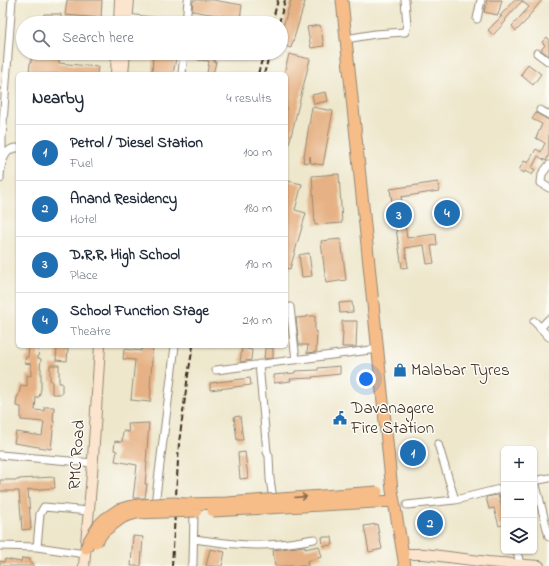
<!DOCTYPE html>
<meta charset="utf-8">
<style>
:root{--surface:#fff;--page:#f6f6f7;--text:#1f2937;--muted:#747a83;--line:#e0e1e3;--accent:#1f6fb2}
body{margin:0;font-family:"Indie Flower",sans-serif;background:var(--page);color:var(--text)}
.controls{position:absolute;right:12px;bottom:12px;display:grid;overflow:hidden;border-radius:6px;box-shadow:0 1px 3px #0004}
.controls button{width:36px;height:36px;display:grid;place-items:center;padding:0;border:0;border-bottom:1px solid var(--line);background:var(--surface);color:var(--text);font:20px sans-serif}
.you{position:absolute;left:366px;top:379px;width:14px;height:14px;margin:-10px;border:3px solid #fff;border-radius:50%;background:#1a73e8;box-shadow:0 0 0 6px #1a73e833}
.badge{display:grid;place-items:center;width:26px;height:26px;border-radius:50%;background:var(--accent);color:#fff;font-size:13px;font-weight:700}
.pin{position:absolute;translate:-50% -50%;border:2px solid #fff;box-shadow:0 1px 4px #0006}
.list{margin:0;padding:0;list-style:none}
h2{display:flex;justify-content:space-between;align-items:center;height:52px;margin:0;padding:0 16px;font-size:17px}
h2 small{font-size:13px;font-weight:400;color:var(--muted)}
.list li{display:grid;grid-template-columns:26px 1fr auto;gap:12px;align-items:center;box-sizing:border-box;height:56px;padding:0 16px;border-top:1px solid var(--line)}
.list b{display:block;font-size:15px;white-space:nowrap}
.list p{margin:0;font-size:13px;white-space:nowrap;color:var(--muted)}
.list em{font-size:13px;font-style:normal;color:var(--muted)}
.icon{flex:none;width:22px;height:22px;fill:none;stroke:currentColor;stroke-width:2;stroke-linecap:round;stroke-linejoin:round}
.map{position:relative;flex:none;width:549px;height:566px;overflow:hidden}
.search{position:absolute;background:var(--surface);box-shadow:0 1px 3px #0004;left:16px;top:16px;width:272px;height:44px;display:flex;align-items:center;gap:10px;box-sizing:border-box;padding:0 14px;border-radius:22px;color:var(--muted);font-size:15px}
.panel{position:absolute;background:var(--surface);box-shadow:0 1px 3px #0004;left:16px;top:72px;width:272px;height:276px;border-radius:6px}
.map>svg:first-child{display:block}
</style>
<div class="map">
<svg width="549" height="566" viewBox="0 0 549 566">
<rect width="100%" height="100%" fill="#fdfcf7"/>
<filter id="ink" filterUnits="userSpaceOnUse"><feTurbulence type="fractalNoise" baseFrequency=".025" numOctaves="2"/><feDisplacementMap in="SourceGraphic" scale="8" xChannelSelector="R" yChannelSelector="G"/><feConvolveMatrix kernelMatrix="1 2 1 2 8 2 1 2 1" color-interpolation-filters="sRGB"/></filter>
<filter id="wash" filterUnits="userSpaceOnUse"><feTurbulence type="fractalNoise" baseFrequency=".012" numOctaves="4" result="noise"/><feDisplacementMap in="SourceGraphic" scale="16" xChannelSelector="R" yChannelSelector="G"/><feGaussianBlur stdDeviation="0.9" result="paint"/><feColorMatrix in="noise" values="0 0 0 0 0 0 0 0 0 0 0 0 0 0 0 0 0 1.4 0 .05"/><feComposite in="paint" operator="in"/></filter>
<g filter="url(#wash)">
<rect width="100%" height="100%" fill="#eee7cc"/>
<g id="blocks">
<path fill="#e6b285" d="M67,0H102L101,18L65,15Z
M193,0H213L242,5L240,19L192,11Z
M291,0H297L305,2L291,48L281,45V33Z
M487,0H502L498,15L484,12Z
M514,0H542L528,17L529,18L516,31L512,26L529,7L522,1L511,13L505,20L506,21L493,35L488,30L502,16H500Z
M44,14H61V23H43Z
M320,25L324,46L311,48L307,27Z
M547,37L549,39V56L541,50L545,45L542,42Z
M31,53H59V63L98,67L97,74H29L30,63H31Z
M153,53H177L173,74H152Z
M198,53H215L214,62H216L213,74L207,73L209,61L198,60Z
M289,54L310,59L288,148H286V74H284Z
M528,64L541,74L533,85L521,75Z
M326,92L328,101L314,104L312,95Z
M312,107L333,111L323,165L311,163L310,156L309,163L303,162Z
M536,113L549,120V154L546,161L538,156L532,168L535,169L532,175L525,171L524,173L519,170L524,161L528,163L536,149L541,152L545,143L536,138L542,124L532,119Z
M339,174L342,223L315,225L312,176Z
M289,181L302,184L295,210L306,213L290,269L286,268V191Z
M438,182L439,191L401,197L407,238L436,234L437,245L431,246L434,263L427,264L424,245L405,248L408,267L402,268L390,189Z
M450,206L452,219L444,220L442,207Z
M341,239L346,280L326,283L321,241Z
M309,253L312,276L302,277L299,255Z
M352,302L353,312L340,313L339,303Z
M307,316H315V332H317L316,352L307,353L308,345H299L296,318L307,317Z
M342,321H357L356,347H342L343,332H342Z
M29,346H39L38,358L41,359L40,368H41V389L39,397H36L35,410L44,411V407H54L53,421H54L51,449L14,443L16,432L42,436L44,422L21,420V407L16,406L17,397H18L21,385L27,386V375L31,376V364L25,363L26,357H28Z
M142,346H153L150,388H151L150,402L131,400L135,360L123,359L124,349L141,351Z
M57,347L68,349L67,361L56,360Z
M242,348L252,350L251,360L240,362Z
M265,348H273V358L264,359Z
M50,365H59V383H62V394H52V381H50Z
M340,366V374L312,377L313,378L290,379L291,381L274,383V375L295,373V371L318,370V368Z
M250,378L251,385L210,390V383Z
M240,416L243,440H237L234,417Z
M149,423L146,463H147L145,484H147L145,498H133L137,465L115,461L117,451L114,450L115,441L122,442L123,431L129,432L128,424Z
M245,452L248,478L240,479L238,453Z
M54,477L55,488L28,490L31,529L22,530L19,491H0V480H19V479Z
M498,495L502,509H504V524L499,526L494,508L489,509L486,497Z
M377,524L382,549L369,552L364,526Z
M133,536L143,537L141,566H131Z
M322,537H332L333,545L323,546Z
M305,546V549L319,546L322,557L307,561L308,566H275L273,550Z
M210,549L225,552L222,566H206Z
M22,558L30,559V563H33V566H0V561L4,562L5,559L21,562Z"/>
</g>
</g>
<g filter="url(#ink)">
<use href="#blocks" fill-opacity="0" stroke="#948875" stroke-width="1"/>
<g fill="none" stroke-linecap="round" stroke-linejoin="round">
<g stroke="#948875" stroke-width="9">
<path id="street" d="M127,18L166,23
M477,19L481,0
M186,23L188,0
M346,39L375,34L405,32L407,25L405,0
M537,53L549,62
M182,74L184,53
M540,110L549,115
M2,163V137L12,0
M549,165L542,174L541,183L549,188
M0,179C0,168 3,147 18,148
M290,307L296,360
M534,321L549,337
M540,328L549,319
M259,364L267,452L269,456L270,479L273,499
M216,370L378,349
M438,444L455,500
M0,455L93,463
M534,481L549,478
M535,481L549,537
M502,489L504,498
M155,504L175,346
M407,505L455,500L504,488
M194,539C222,543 251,547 280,544C292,543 303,541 314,539
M0,546L37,547L85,554
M37,547L40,514L44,507L89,511
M517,551L520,565
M192,566L193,564L194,511"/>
</g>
<g stroke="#948875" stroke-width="12">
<path id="secondary" d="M119,23L120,0
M127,23L129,0
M116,74L117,53
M123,74L125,53
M404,554H424L488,562L539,566
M84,566L92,474L100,346"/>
</g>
<g stroke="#948875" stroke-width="13">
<path id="primary" d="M342,0L392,490L405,566
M376,502L394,501"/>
</g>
<use href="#street" stroke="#fff" stroke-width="7"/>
<use href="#secondary" stroke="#fce5cf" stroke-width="10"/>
<use href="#primary" stroke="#f7bd88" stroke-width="11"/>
<path stroke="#3b2a1e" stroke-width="2" stroke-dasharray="6 3" stroke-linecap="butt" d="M272,23L278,0
M279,23L285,0
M258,74L264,53
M264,74L270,53
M172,566L179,443L188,375L193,346"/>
<g stroke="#948875" stroke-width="13" stroke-linecap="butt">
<path id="primary-bridge" d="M213,511L376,502
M96,542L104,531L123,517L136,513L196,511
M86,548L90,539L99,525L105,519L118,510L128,507L139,505L174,503L185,504L227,503L377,492"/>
</g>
<use href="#primary-bridge" stroke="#f7bd88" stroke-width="11"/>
</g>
<defs><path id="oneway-shaft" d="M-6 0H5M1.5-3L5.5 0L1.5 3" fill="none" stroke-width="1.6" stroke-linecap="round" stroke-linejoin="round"/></defs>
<use stroke="#906c4e" href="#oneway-shaft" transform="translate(301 497) rotate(-4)"/>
</g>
<defs>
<g id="shop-bare" transform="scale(1.08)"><path d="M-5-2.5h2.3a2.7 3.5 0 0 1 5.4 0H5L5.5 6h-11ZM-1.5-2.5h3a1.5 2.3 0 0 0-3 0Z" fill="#1f6fb2" stroke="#fdfcf7" stroke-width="2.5" paint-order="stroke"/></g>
<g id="civic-bare" transform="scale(1.08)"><path d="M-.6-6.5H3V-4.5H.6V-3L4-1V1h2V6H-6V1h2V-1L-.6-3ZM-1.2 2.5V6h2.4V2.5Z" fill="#1f6fb2" stroke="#fdfcf7" stroke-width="2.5" paint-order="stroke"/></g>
</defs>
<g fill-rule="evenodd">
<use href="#shop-bare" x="400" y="370"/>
<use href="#civic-bare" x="340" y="418"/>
</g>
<g text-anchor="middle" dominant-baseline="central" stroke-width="3" stroke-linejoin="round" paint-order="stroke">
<g font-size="17" fill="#3b2a1e" stroke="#fdfcf7" text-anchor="start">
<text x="411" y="370">Malabar Tyres</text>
<text x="351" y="408">Davanagere<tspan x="351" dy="20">Fire Station</tspan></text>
</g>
<g font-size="17" fill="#3b2a1e" stroke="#fdfcf7">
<text transform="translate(77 455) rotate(-86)">RMC Road</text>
</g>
</g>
</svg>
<div class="controls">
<button>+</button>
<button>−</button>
<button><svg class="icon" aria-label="layers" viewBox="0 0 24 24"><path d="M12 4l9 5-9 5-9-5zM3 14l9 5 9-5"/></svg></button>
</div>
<div class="you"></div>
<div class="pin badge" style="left:413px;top:453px">1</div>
<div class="pin badge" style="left:430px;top:523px">2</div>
<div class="pin badge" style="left:399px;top:215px">3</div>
<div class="pin badge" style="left:447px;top:213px">4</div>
<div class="search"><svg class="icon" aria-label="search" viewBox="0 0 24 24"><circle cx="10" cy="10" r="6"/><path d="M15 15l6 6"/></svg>Search here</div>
<section class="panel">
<h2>Nearby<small>4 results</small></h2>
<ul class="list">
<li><span class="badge">1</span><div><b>Petrol / Diesel Station</b><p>Fuel</p></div><em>100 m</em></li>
<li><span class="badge">2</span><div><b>Anand Residency</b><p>Hotel</p></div><em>180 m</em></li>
<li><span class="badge">3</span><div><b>D.R.R. High School</b><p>Place</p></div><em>190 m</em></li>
<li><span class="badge">4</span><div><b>School Function Stage</b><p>Theatre</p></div><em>210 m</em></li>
</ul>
</section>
</div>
